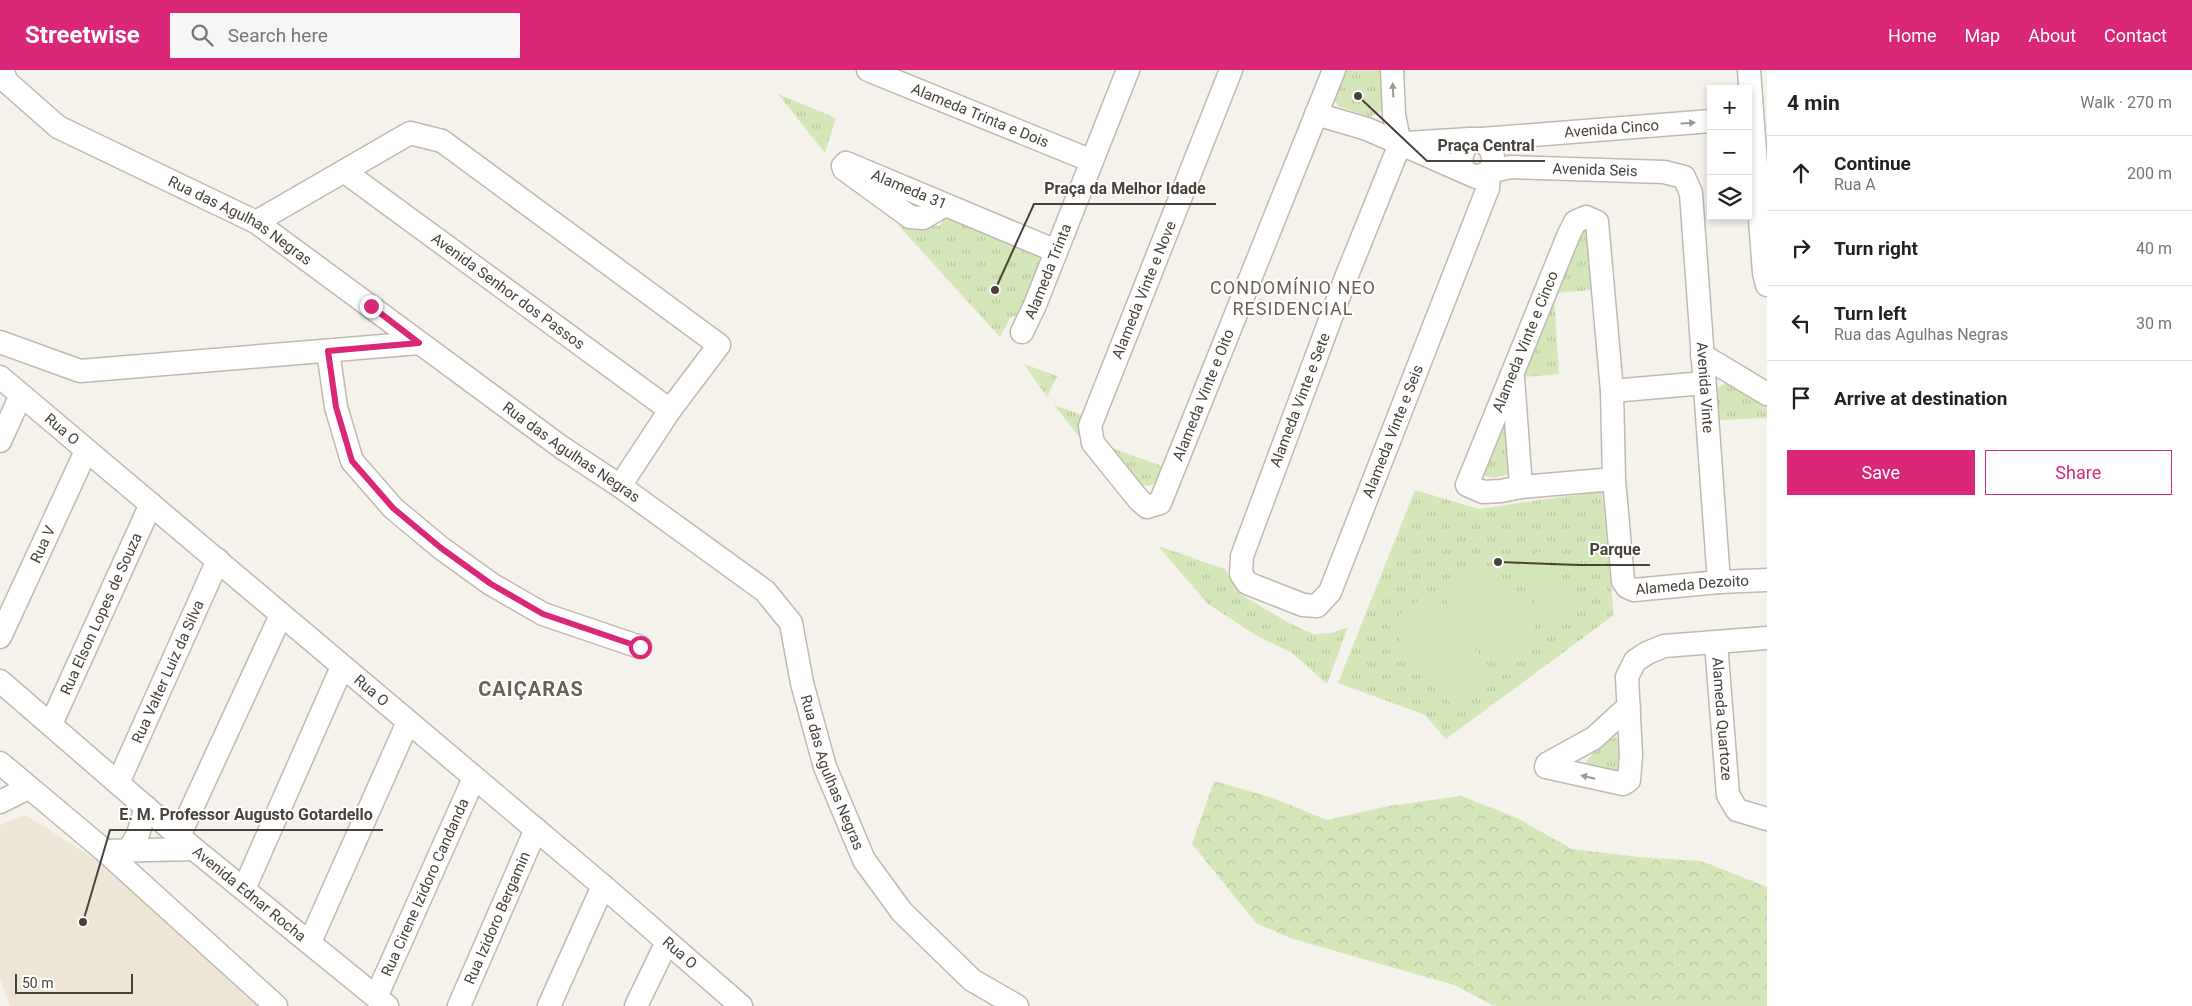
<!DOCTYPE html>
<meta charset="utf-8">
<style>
:root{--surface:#fff;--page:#f6f6f6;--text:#222;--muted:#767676;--line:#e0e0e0;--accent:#db2777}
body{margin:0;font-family:Roboto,sans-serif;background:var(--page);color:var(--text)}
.controls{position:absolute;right:15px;top:15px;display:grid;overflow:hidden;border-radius:0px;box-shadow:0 2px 8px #0003}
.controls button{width:45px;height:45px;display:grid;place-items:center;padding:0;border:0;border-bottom:1px solid var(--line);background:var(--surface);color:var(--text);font:25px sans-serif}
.scale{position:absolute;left:15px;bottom:12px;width:118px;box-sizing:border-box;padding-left:5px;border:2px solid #4a423a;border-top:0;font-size:14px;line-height:18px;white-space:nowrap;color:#4a423a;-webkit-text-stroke:4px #fff;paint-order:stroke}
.stop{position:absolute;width:15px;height:15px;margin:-11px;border:4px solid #db2777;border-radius:50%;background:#fff}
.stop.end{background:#db2777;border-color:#fff;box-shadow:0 1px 5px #0008}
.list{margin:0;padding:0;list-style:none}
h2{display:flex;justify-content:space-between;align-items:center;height:65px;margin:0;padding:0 20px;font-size:21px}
h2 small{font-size:16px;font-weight:400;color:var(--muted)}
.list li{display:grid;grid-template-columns:32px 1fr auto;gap:15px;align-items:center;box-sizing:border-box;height:75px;padding:0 20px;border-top:1px solid var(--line)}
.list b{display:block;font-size:19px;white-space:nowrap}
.list p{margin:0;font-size:16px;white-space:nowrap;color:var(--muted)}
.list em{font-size:16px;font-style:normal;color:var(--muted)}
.actions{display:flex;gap:10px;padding:15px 20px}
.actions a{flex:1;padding:11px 0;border:1px solid var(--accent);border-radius:0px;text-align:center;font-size:18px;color:var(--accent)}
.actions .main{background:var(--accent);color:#fff}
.icon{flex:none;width:28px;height:28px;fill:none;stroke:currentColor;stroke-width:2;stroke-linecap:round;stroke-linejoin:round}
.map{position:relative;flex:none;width:1767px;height:936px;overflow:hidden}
header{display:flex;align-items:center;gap:30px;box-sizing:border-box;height:70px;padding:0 25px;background:var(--accent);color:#fff}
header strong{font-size:24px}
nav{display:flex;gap:28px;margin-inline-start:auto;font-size:18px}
.search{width:350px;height:45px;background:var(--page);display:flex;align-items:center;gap:12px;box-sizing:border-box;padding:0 18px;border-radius:0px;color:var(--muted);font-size:19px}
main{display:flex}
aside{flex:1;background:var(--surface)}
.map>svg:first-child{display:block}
</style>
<header>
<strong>Streetwise</strong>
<div class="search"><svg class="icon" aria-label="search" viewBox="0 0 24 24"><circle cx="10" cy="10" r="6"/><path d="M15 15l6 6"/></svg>Search here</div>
<nav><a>Home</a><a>Map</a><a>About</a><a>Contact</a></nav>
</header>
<main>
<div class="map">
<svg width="1767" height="936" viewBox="0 0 1767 936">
<defs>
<pattern id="grass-tufts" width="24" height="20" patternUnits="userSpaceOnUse" patternTransform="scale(1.25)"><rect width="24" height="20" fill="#d5e7b8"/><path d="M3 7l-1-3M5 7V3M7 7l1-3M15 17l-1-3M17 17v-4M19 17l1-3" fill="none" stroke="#b8c79f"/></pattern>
<pattern id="forest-crowns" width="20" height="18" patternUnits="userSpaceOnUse" patternTransform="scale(1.25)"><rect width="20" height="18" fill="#d5e7b8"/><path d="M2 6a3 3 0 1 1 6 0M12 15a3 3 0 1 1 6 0" fill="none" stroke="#b8c79f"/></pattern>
</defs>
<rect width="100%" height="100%" fill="#f5f2ec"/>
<path fill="#ede6d7" d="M26,745L104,795L259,936H10L0,909V755Z"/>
<path fill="url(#grass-tufts)" d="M1344,0H1381L1383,39L1370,47L1338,36L1333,29Z
M778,24L836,48L825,83Z
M946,144L1037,182L1042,194L1019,244L1010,248L1000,267L898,155L940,156Z
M1585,159L1588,161L1592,220L1556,223L1577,162Z
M1554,226L1559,304L1524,307L1523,302Z
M1024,294L1057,306L1047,327Z
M1725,314L1733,315L1767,336V348L1719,350L1716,321L1719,317Z
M1054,335L1082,345L1080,368Z
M1504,336L1509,402C1502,408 1488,409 1479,404Z
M1109,377L1162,396L1159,412L1148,416L1141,415Z
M1415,420L1479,439L1602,421L1614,545L1446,669L1425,645L1338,613Z
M1158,476L1225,499L1240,524L1289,553L1313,564L1332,563L1348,557L1327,614L1292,583L1257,566L1208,534Z
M1616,667L1621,671V702L1586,694C1589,684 1606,671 1616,667Z"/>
<path fill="url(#forest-crowns)" d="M1214,711L1273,728L1327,750L1388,736L1462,726L1517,748L1572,779L1639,787L1701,791L1767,817V936H1494L1454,915L1290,868L1256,853L1192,774Z"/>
<path fill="#d5e7b8" d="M1538,481L1576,531L1549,551L1512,500Z
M1479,485L1543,567L1501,600L1437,518Z
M1430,521L1494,603L1452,636L1388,554Z"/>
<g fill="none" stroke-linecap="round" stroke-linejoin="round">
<g stroke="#c1b9af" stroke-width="25">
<g id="minor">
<path id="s1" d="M2,0L7,12L58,57L256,152L561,377L620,416L765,521L791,553L802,613L825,697L864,790L902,842L972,910L1017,936"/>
<path id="s2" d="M868,0L1092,91"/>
<path id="s3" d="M1231,0L1090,356L1093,373L1139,430L1147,437L1160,433L1334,0"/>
<path d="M1392,0L1394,45L1400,74"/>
<path d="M1749,0L1764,203L1767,215"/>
<path d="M1316,44L1367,59L1476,107L1489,102L1494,91L1491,80L1482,69H1470C1463,80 1459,87 1463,100"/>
<path id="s4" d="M1482,69L1711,51"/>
<path d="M1406,73L1470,69"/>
<path id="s5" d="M1400,74L1345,210L1242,486L1241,504L1247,513L1303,535L1317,536L1330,522L1488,118L1489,102L1510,97L1664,102L1684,107L1691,123L1719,512"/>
<path id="s6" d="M345,102L670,340"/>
<path id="s7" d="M945,135L923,148L910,147L844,99L843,96L846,93L1056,181"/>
<path d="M256,152L410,63L442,71L719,275L670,340L620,416"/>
<path id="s8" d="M1022,262L1035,235L1128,0"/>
<path d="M0,272L80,301L419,273"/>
<path d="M328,281L336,337L352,391L393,438L441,478L491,514L543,544L640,577"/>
<path d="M1702,285L1767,324"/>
<path id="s9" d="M0,307L603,816L741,936"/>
<path d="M1513,308L1521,417"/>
<path d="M1612,321L1704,313"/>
<path d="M0,371L21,325"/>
<path id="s10" d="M1614,409L1521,417L1501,421L1483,422L1467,415L1569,164L1575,152L1586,147L1597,152L1612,321L1614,409L1623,511L1627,517L1634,520L1719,512L1767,510"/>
<path id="s11" d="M0,567L86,381"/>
<path id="s12" d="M1716,573L1728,725L1737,740L1767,749"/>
<path id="s13" d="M0,611L194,779L387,936"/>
<path d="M1629,636L1594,668L1547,694L1546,697L1623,714L1629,710L1631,685L1627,607L1635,591L1647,583L1664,576L1767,568"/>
<path id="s14" d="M51,654L151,434"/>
<path d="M0,693L105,781L276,936"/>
<path id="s15" d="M118,713L218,490"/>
<path d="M0,732L28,718"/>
<path d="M179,766L281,545"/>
<path d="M129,780L138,764L146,737"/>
<path d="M105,781L194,779"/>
<path d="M244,819L342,597"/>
<path d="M310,872L408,652"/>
<path id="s16" d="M376,927L474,708"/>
<path id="s17" d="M459,936L536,759"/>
<path d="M549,936L603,816"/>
<path d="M636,936L667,872"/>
</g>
</g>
<use href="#minor" stroke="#fff" stroke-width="22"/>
</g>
<defs><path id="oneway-solid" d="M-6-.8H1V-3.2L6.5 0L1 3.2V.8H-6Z" transform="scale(1.25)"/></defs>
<g fill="#9b9793">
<use href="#oneway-solid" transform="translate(1393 20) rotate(-93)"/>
<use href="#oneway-solid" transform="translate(1688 53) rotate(-4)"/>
<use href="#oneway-solid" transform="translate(1588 707) rotate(-167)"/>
</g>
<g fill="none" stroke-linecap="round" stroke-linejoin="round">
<path stroke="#db2777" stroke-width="6" d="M371,236L419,273L328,281L336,337L352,391L393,438L441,478L491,514L543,544L640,577"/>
</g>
<g text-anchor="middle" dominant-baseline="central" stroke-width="4" stroke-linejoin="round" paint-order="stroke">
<g font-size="15" fill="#4a423a" stroke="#fff">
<text stroke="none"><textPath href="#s2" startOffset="121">Alameda Trinta e Dois</textPath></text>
<text stroke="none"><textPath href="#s4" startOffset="130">Avenida Cinco</textPath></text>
<text stroke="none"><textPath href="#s5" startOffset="1120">Avenida Seis</textPath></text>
<text stroke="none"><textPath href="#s7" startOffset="196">Alameda 31</textPath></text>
<text stroke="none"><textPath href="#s1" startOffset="286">Rua das Agulhas Negras</textPath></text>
<text stroke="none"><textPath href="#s8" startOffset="66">Alameda Trinta</textPath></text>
<text transform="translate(1144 220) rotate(-68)">Alameda Vinte e Nove</text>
<text stroke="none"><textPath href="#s6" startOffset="202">Avenida Senhor dos Passos</textPath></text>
<text stroke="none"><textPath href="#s10" startOffset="304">Alameda Vinte e Cinco</textPath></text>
<text stroke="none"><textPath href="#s5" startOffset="1422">Avenida Vinte</textPath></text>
<text stroke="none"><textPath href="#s3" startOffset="614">Alameda Vinte e Oito</textPath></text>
<text transform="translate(1300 330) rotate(-69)">Alameda Vinte e Sete</text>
<text stroke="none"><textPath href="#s9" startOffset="81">Rua O</textPath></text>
<text stroke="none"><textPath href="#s5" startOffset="736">Alameda Vinte e Seis</textPath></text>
<text stroke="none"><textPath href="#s1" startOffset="691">Rua das Agulhas Negras</textPath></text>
<text stroke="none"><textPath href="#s11" startOffset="102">Rua V</textPath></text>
<text stroke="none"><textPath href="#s10" startOffset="891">Alameda Dezoito</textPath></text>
<text stroke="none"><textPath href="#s14" startOffset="121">Rua Elson Lopes de Souza</textPath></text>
<text stroke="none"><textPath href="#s15" startOffset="122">Rua Valter Luiz da Silva</textPath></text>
<text stroke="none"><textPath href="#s9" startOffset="486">Rua O</textPath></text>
<text stroke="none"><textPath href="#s12" startOffset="76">Alameda Quartoze</textPath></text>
<text stroke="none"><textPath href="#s1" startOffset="1126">Rua das Agulhas Negras</textPath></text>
<text stroke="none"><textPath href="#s16" startOffset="120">Rua Cirene Izidoro Candanda</textPath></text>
<text stroke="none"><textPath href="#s13" startOffset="328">Avenida Ednar Rocha</textPath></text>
<text stroke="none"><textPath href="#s17" startOffset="96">Rua Izidoro Bergamin</textPath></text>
<text stroke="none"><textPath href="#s9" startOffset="891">Rua O</textPath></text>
</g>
<g font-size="18" letter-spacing="1" fill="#6c6052" stroke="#fff">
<text x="1293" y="217">CONDOMÍNIO NEO<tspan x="1293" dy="21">RESIDENCIAL</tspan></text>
</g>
<g font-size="20" font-weight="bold" letter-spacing="1" fill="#6c6052" stroke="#fff">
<text x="531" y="619">CAIÇARAS</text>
</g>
</g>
<path fill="none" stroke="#4a423a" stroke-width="2" d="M1358 26L1427 91H1545M995 220L1034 134H1216M1498 492L1579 495H1650M83 852L110 760H383"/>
<g fill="#4a423a" stroke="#fff" stroke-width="2">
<circle cx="1358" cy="26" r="5"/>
<circle cx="995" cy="220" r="5"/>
<circle cx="1498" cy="492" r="5"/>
<circle cx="83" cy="852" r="5"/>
</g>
<g font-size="16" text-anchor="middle" font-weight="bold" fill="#4a423a" stroke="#fff" stroke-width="4" stroke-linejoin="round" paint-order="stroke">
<text x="1486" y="81">Praça Central</text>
<text x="1125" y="124">Praça da Melhor Idade</text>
<text x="1615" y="485">Parque</text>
<text x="246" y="750">E. M. Professor Augusto Gotardello</text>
</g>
</svg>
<div class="controls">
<button>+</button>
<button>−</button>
<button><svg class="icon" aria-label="layers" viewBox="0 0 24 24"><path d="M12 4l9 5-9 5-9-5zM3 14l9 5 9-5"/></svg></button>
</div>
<div class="scale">50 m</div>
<div class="stop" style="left:640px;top:577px"></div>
<div class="stop end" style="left:371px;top:236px"></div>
</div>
<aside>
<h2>4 min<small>Walk · 270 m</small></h2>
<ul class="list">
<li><svg class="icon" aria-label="ahead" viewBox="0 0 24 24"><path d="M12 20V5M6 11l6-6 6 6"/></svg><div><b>Continue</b><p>Rua A</p></div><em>200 m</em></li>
<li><svg class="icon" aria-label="right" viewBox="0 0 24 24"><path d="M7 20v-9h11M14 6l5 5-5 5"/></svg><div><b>Turn right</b></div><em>40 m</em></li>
<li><svg class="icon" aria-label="left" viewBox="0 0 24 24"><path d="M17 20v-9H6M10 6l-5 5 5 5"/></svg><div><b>Turn left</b><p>Rua das Agulhas Negras</p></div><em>30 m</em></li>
<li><svg class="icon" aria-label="arrive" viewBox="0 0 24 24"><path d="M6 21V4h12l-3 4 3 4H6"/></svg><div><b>Arrive at destination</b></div></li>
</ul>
<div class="actions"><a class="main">Save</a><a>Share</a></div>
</aside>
</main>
